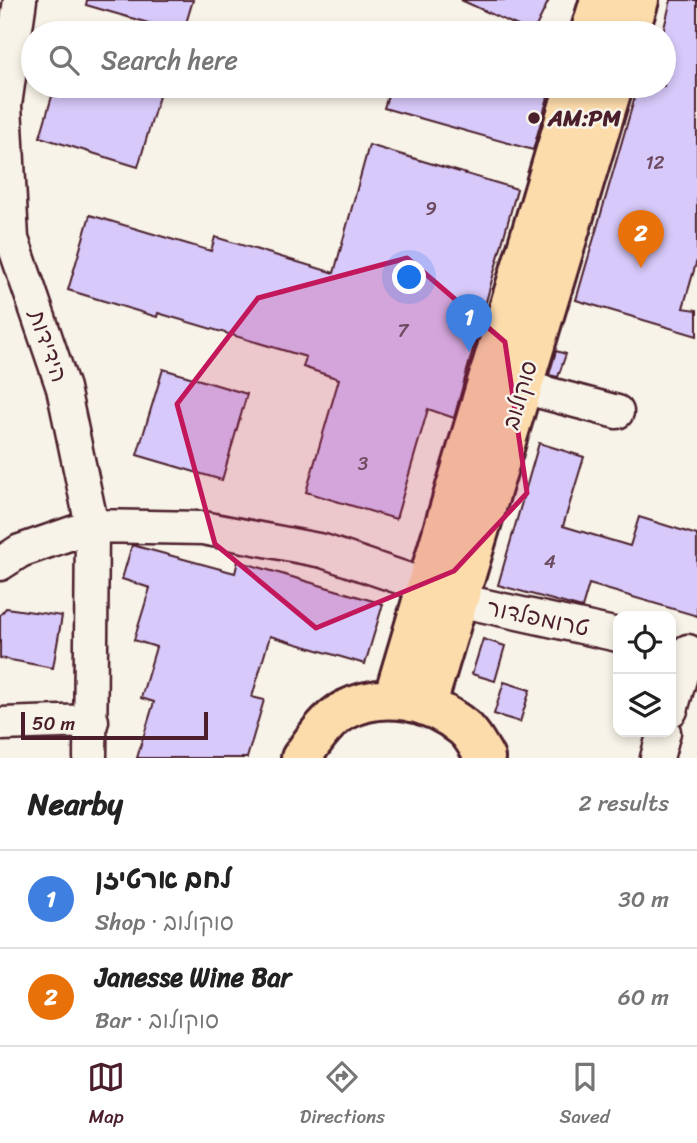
<!DOCTYPE html>
<meta charset="utf-8">
<style>
:root{--surface:#fff;--page:#f6f6f6;--text:#222;--muted:#767676;--line:#e0e0e0;--accent:#4a1f2b}
body{margin:0;font-family:Sriracha,"Playpen Sans Hebrew",sans-serif;background:var(--page);color:var(--text)}
.controls{position:absolute;right:21px;bottom:21px;display:grid;overflow:hidden;border-radius:14px;box-shadow:0 4px 10px #0003}
.controls button{width:63px;height:63px;display:grid;place-items:center;padding:0;border:0;border-bottom:2px solid var(--line);background:var(--surface);color:var(--text);font:35px sans-serif}
.scale{position:absolute;left:21px;bottom:18px;width:187px;box-sizing:border-box;padding-left:7px;border:4px solid #4a1f2b;border-top:0;font-size:19px;line-height:24px;white-space:nowrap;color:#4a1f2b;-webkit-text-stroke:5px #f7f3e8;paint-order:stroke}
.you{position:absolute;left:410px;top:278px;width:24px;height:24px;margin:-18px;border:5px solid #fff;border-radius:50%;background:#1a73e8;box-shadow:0 0 0 10px #1a73e833}
.badge{display:grid;place-items:center;width:46px;height:46px;border-radius:50%;background:var(--accent);color:#fff;font-size:23px;font-weight:700}
.pin{position:absolute;translate:-50% -58px;filter:drop-shadow(0 2px 4px #0008)}
.pin::after{content:'';position:absolute;top:37px;width:24px;height:21px;background:inherit;clip-path:polygon(0 0,100% 0,50% 100%)}
.list{margin:0;padding:0;list-style:none}
h2{display:flex;justify-content:space-between;align-items:center;height:91px;margin:0;padding:0 28px;font-size:30px}
h2 small{font-size:23px;font-weight:400;color:var(--muted)}
.list li{display:grid;grid-template-columns:46px 1fr auto;gap:21px;align-items:center;box-sizing:border-box;height:98px;padding:0 28px;border-top:2px solid var(--line)}
.list b{display:block;font-size:26px;white-space:nowrap}
.list p{margin:0;font-size:23px;white-space:nowrap;color:var(--muted)}
.list em{font-size:23px;font-style:normal;color:var(--muted)}
.icon{flex:none;width:38px;height:38px;fill:none;stroke:currentColor;stroke-width:2;stroke-linecap:round;stroke-linejoin:round}
.map{position:relative;flex:none;width:697px;height:758px;overflow:hidden}
.search{position:absolute;background:var(--surface);box-shadow:0 4px 10px #0003;left:21px;right:21px;top:21px;height:77px;display:flex;align-items:center;gap:18px;box-sizing:border-box;padding:0 24px;border-radius:38px;color:var(--muted);font-size:26px}
.sheet{height:287px;background:var(--surface)}
nav{display:flex;justify-content:space-around;align-items:center;box-sizing:border-box;height:98px;border-top:2px solid var(--line);background:var(--surface);font-size:19px;color:var(--muted)}
nav a{display:grid;justify-items:center;gap:4px}
nav .on{color:var(--accent)}
.map>svg:first-child{display:block}
</style>
<div class="map">
<svg width="697" height="758" viewBox="0 0 697 758">
<rect width="100%" height="100%" fill="#f7f3e8"/>
<filter id="ink" filterUnits="userSpaceOnUse"><feTurbulence type="fractalNoise" baseFrequency=".0143" numOctaves="2"/><feDisplacementMap in="SourceGraphic" scale="14" xChannelSelector="R" yChannelSelector="G"/><feConvolveMatrix kernelMatrix="1 2 1 2 8 2 1 2 1" color-interpolation-filters="sRGB"/></filter>
<g filter="url(#ink)">
<path fill="#d7c9fa" stroke="#4a1f2b" stroke-width="2" d="M87,0H193L183,33L86,5Z
M461,0H549L533,33Z
M671,0H697V260L683,308L697,310V336L576,300L638,86H664V28Z
M55,86H162L138,167L40,137Z
M391,86H514L548,97L533,150L384,108Z
M369,145L517,189L454,418L428,409L396,519L306,492L339,379L303,367L306,357L158,313L157,317L68,290L90,215L211,251L215,237L334,273Z
M556,351L566,354L558,377L549,375Z
M163,369L247,394L222,480L137,455Z
M539,443L584,457L563,526L630,546L639,517L697,535V616L589,584L582,608L498,585Z
M132,545L235,573L238,561L383,604L365,664L270,636L252,697L264,700L247,758H137L154,702L141,698L156,647L134,640L150,588L122,579Z
M6,608L62,616L53,668L0,658V615Z
M483,639L505,646L495,681L472,674Z
M504,682L530,690L520,722L494,714Z"/>
<g fill="none" stroke-linecap="round" stroke-linejoin="round">
<g stroke="#4a1f2b" stroke-width="37">
<path id="minor" d="M20,0L5,105L12,239L63,388L92,526L90,758
M523,387L617,412
M0,564L20,551L92,526L203,528L323,551L426,586
M458,600L618,635
M671,710L688,651
M1,724L92,721
M657,758L664,732"/>
</g>
<g stroke="#4a1f2b" stroke-width="44">
<path id="major" d="M590,33L600,0
M629,33L639,0
M393,699L575,86
M427,704L613,86
M301,758C313,741 326,720 345,710C384,690 430,700 463,727C472,734 479,748 485,758"/>
</g>
<use href="#minor" stroke="#f7f3e8" stroke-width="32"/>
<use href="#major" stroke="#fddcac" stroke-width="38"/>
</g>
</g>
<path fill="#c2185b" fill-opacity="0.2" stroke="#c2185b" stroke-width="5" stroke-linejoin="round" d="M407,258L505,342L527,493L454,571L316,628L215,544L177,404L258,298Z"/>
<circle fill="#4a1f2b" stroke="#f7f3e8" stroke-width="2.5" cx="534" cy="118" r="7"/>
<g text-anchor="middle" dominant-baseline="central" stroke-width="5" stroke-linejoin="round" paint-order="stroke">
<g font-size="19" fill="#6d4a5f">
<text x="655" y="162">12</text>
<text x="431" y="208">9</text>
<text x="403" y="330">7</text>
<text x="363" y="463">3</text>
<text x="550" y="561">4</text>
</g>
<g font-size="23" font-weight="bold" fill="#4a1f2b" stroke="#f7f3e8" text-anchor="start">
<text x="548" y="118">AM:PM</text>
</g>
<g font-size="23" fill="#4a1f2b" stroke="#f7f3e8">
<text transform="translate(48 346) rotate(71)">הידידות</text>
<text transform="translate(520 395) rotate(-73)">סוקולוב</text>
<text transform="translate(538 618) rotate(12)">טרומפלדור</text>
</g>
</g>
</svg>
<div class="controls">
<button><svg class="icon" aria-label="locate" viewBox="0 0 24 24"><circle cx="12" cy="12" r="6"/><path d="M12 2v4M12 18v4M2 12h4M18 12h4"/></svg></button>
<button><svg class="icon" aria-label="layers" viewBox="0 0 24 24"><path d="M12 4l9 5-9 5-9-5zM3 14l9 5 9-5"/></svg></button>
</div>
<div class="scale">50 m</div>
<div class="you"></div>
<div class="pin badge" style="left:469px;top:352px;background:#3f7fe0">1</div>
<div class="pin badge" style="left:641px;top:268px;background:#e8710a">2</div>
<div class="search"><svg class="icon" aria-label="search" viewBox="0 0 24 24"><circle cx="10" cy="10" r="6"/><path d="M15 15l6 6"/></svg>Search here</div>
</div>
<section class="sheet">
<h2>Nearby<small>2 results</small></h2>
<ul class="list">
<li><span class="badge" style="background:#3f7fe0">1</span><div><b>לחם ארטיזן</b><p>Shop · סוקולוב</p></div><em>30 m</em></li>
<li><span class="badge" style="background:#e8710a">2</span><div><b>Janesse Wine Bar</b><p>Bar · סוקולוב</p></div><em>60 m</em></li>
</ul>
</section>
<nav>
<a class="on"><svg class="icon" aria-label="map" viewBox="0 0 24 24"><path d="M3 6l6-2 6 2 6-2v14l-6 2-6-2-6 2zM9 4v14M15 6v14"/></svg>Map</a>
<a><svg class="icon" aria-label="directions" viewBox="0 0 24 24"><path d="M12 3l9 9-9 9-9-9zM9 14v-3h6M13 9l2 2-2 2"/></svg>Directions</a>
<a><svg class="icon" aria-label="saved" viewBox="0 0 24 24"><path d="M7 4h10v16l-5-4-5 4z"/></svg>Saved</a>
</nav>
